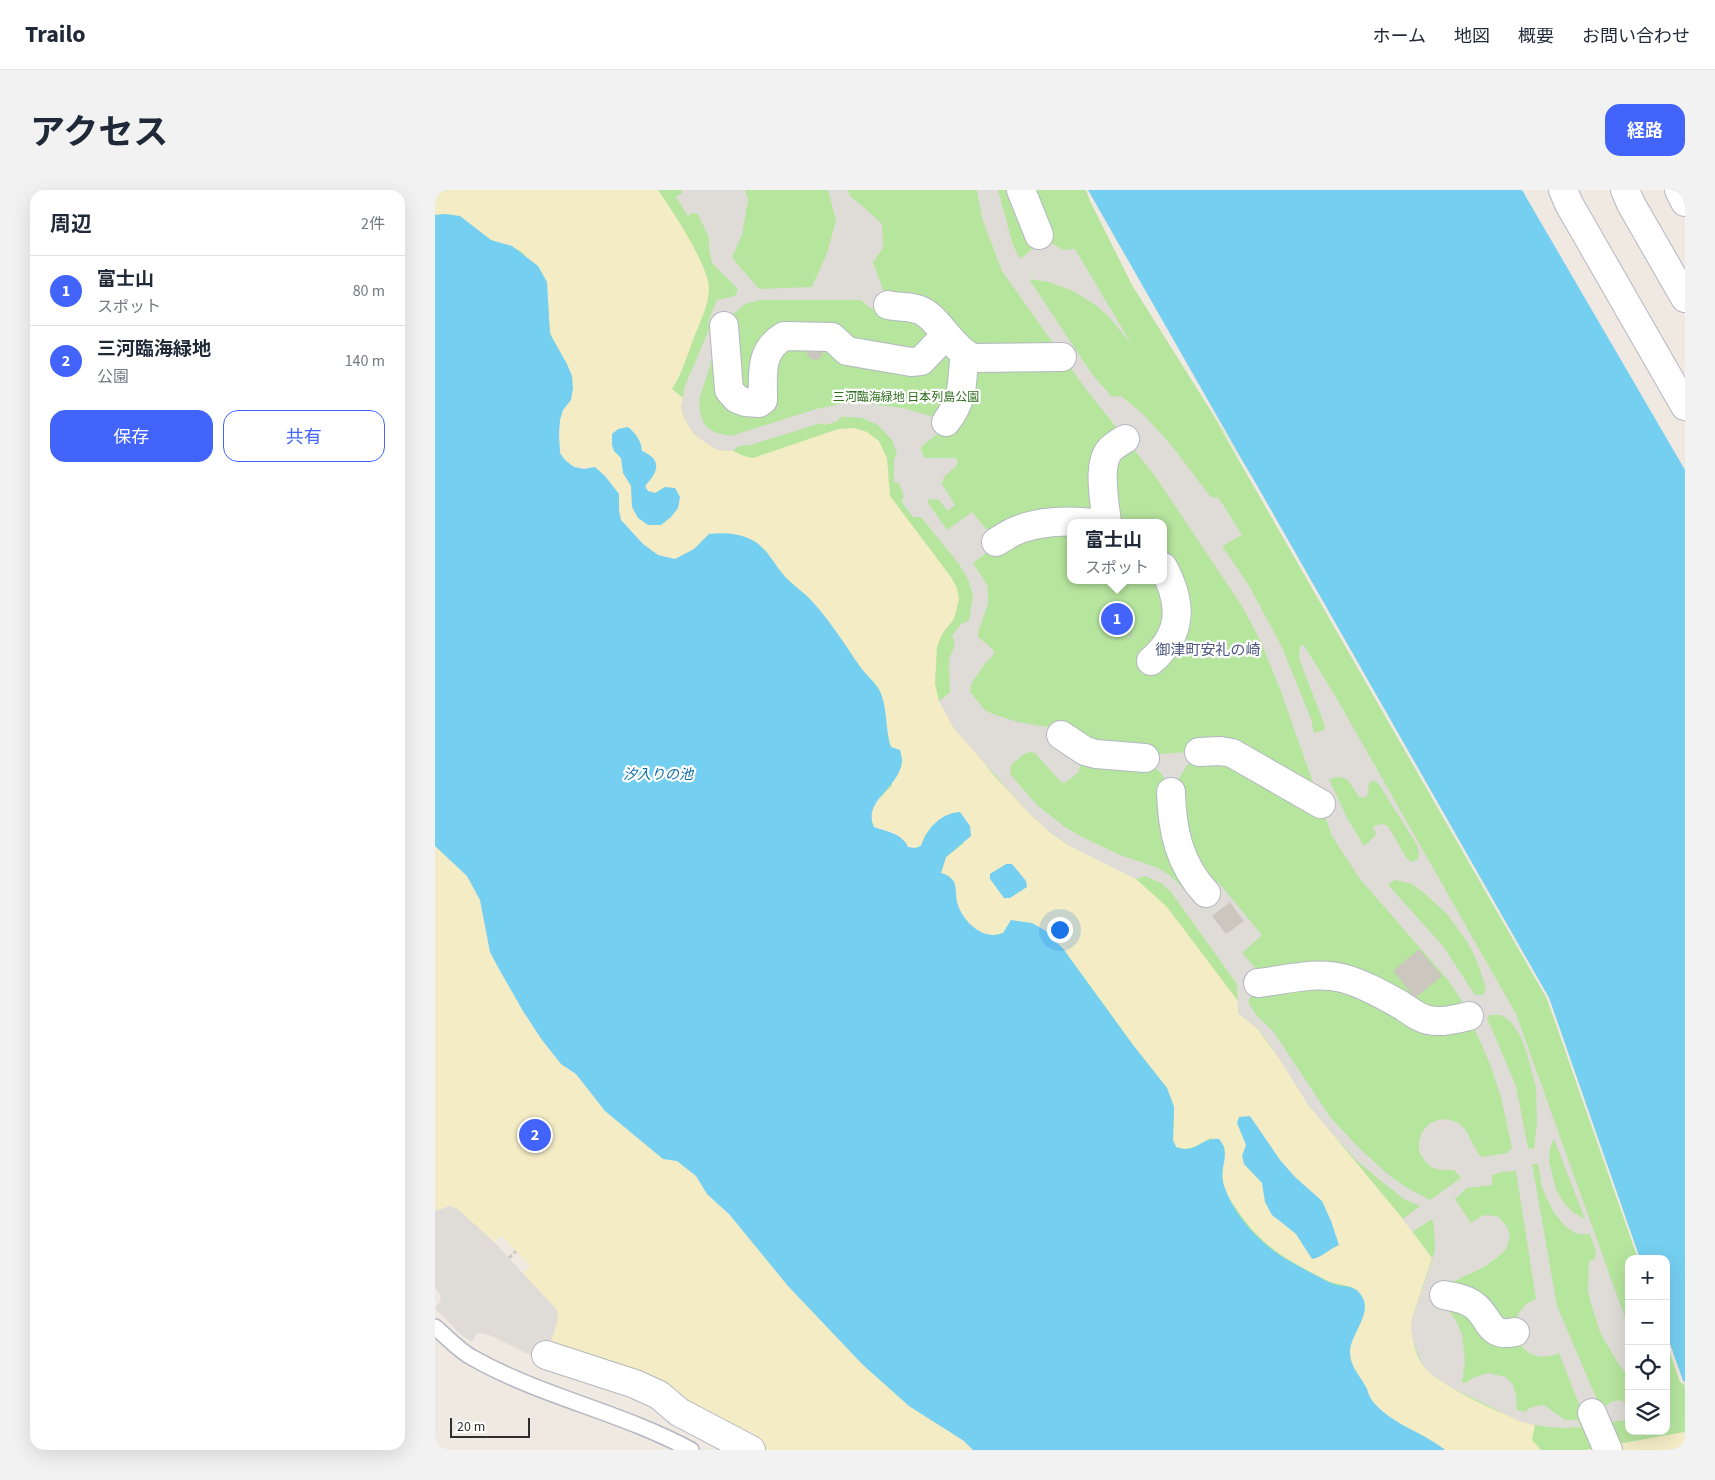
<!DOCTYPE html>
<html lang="ja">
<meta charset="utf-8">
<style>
:root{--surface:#fff;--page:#f2f2f3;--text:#1f2937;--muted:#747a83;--line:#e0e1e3;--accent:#4264fb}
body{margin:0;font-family:"Source Sans 3","Noto Sans JP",sans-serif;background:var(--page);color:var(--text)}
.controls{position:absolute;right:15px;bottom:15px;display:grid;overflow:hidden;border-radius:10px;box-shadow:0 5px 20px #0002}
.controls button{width:45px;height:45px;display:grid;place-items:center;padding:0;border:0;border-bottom:1px solid var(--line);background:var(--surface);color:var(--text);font:25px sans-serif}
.scale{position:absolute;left:15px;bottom:12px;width:80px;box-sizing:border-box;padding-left:5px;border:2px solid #2e2e2e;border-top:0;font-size:14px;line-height:18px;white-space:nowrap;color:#2e2e2e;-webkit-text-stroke:4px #fff;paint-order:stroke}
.you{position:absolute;left:624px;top:739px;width:18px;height:18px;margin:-12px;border:4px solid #fff;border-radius:50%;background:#1a73e8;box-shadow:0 0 0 8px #1a73e833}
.badge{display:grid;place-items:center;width:32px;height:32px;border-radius:50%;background:var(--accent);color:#fff;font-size:16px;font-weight:700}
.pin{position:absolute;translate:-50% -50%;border:2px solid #fff;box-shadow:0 1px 5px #0006}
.popup{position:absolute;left:632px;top:329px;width:100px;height:65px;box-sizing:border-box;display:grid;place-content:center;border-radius:10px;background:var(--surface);filter:drop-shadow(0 1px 4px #0005);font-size:16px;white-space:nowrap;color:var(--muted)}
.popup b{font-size:19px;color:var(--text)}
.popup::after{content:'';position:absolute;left:50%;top:100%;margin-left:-10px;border:10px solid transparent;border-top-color:var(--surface)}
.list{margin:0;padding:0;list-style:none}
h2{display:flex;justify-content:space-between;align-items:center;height:65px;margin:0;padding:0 20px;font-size:21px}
h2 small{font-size:16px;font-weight:400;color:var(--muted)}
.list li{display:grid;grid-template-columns:32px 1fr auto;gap:15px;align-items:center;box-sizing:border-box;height:70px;padding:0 20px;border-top:1px solid var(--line)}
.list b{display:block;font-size:19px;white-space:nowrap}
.list p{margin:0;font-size:16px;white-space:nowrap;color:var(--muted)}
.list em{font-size:16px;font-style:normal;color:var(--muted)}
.actions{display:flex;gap:10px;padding:15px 20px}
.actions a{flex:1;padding:11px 0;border:1px solid var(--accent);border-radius:15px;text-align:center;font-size:18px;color:var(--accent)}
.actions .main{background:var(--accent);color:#fff}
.icon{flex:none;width:28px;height:28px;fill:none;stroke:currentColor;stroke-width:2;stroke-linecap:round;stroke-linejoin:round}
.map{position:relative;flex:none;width:1250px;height:1260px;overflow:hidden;border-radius:15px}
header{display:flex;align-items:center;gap:30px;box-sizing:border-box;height:70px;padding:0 25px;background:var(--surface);border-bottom:1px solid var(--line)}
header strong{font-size:24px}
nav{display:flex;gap:28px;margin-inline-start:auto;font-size:18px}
.intro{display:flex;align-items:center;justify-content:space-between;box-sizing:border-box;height:120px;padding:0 30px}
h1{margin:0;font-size:35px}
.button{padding:12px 22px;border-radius:15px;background:var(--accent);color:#fff;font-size:18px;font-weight:700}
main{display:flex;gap:30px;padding:0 30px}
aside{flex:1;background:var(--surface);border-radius:15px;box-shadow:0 5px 20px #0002}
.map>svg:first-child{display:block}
</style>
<header>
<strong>Trailo</strong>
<nav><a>ホーム</a><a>地図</a><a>概要</a><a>お問い合わせ</a></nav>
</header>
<div class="intro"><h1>アクセス</h1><a class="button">経路</a></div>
<main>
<aside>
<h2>周辺<small>2件</small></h2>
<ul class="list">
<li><span class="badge">1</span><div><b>富士山</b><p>スポット</p></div><em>80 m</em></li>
<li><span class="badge">2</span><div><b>三河臨海緑地</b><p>公園</p></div><em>140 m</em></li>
</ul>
<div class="actions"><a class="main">保存</a><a>共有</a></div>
</aside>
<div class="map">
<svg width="1250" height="1260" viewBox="0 0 1250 1260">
<rect width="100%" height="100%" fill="#efe9e1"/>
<path fill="#b6e59e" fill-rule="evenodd" d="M0,0H651L655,11L697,95L816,285L1114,808L1205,1069H1194V1241H1231V1143L1250,1197V1242L1151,1260H1010L551,745L540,738L132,174L115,144L10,24L0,25ZM636,333H728V390H636Z"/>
<path fill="#f3ecc5" d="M0,0H223C237,20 273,74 274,98C274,115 264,134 258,150C252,166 247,184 237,199L248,208L246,217L249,228L259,244L283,260L298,261L309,266L318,268L403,239L420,238L432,242L444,251L452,268L455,306L516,387L522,398L524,409L519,429L507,444L502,457L500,494L504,511L557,583L593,622L617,644L635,656L701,689L732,717L803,811V823L823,839L852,879L872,913L968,1029L997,1068L977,1129C976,1144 979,1162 987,1174C1001,1195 1075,1229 1100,1235L1097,1250L1106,1260H1010C987,1242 953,1234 936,1209C933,1205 933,1201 931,1198C924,1185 914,1176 915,1161C915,1143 940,1121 925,1104C917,1093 902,1096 891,1090C850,1069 827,1057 800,1017C795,1010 788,999 788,990C786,978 791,967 789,956L776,948C762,955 757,962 741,957L738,950L739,917L732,898L698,855L629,760L568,743L557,746L551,745L540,738L531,730L506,683L511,667L529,653L490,645L486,656C471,662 473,652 463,645C457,641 446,639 439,637C431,620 445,607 457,596L456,557L452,546L448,510L444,499L431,485L371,406L352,389L342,377L331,361L274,344L259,359L240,369L223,365L208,354L186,330L184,320V309L160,277C146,279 130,278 125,262C122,250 123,232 128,221C132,212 138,207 138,196C138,176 122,163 116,144C113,136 114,126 113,118C112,111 92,66 88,63C76,54 61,55 50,46C30,32 27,22 0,25Z
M0,656L32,686L45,710L55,762L88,821L107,850L126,874L141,884L170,921L228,969L242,971L261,986L272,1004L538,1260H326L113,1160L123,1130L122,1119L88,1084L95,1076L66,1045L59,1052L19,1017L15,1016L0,1021Z
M1250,1242V1260L1247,1257L1230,1260H1151Z"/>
<path fill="#dfdcd8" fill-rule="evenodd" d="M247,0H310L313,10L307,45L298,65V69L324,99L377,97L392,63L401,31L393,0H413L415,6L432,20L447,34L448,58L438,72L455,120H445L435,118L426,110H325L310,114L296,126L283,150L264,210L265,222L268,232L274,239L282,243L296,246L381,219L406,214L427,213L468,218L506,229L515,234L487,256L486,261L490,268H521L523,272L522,275L509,287L507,294L520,315L513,321L504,310L493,309V313L512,340L537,322L563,354L538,373L552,395L553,403V414L543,442V447L555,457L559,461L558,466L551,472L536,494L535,502L550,520L560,525L583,532L618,538L646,573L643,583L630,593L626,592L600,563L595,562L589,564L576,575L575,584L602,615L630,637L645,646L685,665L721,677L733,684L744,694L759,712L783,692L827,745L807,763L822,780L821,803L816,806L814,810V814L821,825L838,841L895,927L923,957L950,982L969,996L995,1010L1026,988L1019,980H1005L996,977L989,970L984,961V951L987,942L994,934L1003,930L1013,929L1023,933L1030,939L1044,965L1048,967L1072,963L1077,958L1066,907L1055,874L1029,814L1013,790L925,689L897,646L845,499L826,452L807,416L720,286L650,198L567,81L547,28L542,0H563L578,55L585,69L594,62L609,44L618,54L628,60L640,59L697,155L675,128L662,116L638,101L614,92L594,89L657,184L677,207L686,206L708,224L737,256L775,306L778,308L783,307L807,345L787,356L813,394L847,457L876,529L879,543L889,540L890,536L865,471L864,463L865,457L868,454L902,509L1081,824L1194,1139V1188L1181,1170L1165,1142L1155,1110L1153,1100L1154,1072L1160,1068L1161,1062L1155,1044H1142L1131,1037L1120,1024L1112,1009L1107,997L1103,974H1097L1122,1116L1166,1219L1149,1227L1124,1163L1116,1166L1105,1167L1094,1163L1085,1155L1080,1145V1134L1084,1123L1091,1114L1101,1109L1081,981L1067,982L1057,985V995L1032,998L1020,1009L1036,1033L1047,1026L1053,1025L1064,1027L1072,1037L1075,1047L1071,1059L1064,1066L1049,1077L1013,1094L1010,1116L1020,1129L1027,1144L1030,1171L1027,1192L1030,1193L1040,1187L1053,1183L1071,1187L1078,1195L1081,1205L1082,1220L1089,1222L1097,1217L1109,1215L1130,1230H1143L1146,1237L1130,1238L1112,1237L1086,1232L1015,1197L996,1184L987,1174L978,1151L976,1138L977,1129L1000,1061L999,1037L997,1029L977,1042L968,1029L985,1016L969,1009L945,990L922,971L893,939L872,913L836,856L823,839L803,823L802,794L736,702L726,693L710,686L701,689L635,656L617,644L593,622L519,539L504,511L511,506L515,502L514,470L520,454L517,446L527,433L534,431L538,406L533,389L524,374L486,327H478L466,311L469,307L464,293L459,292V269L462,264L457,250L443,235L427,228L415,227H405L403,231L390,235L386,233L315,255L304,256L298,261L283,260L272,254L259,244L249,228L246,217L250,196L275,137L273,132L282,110L300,106L302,102V98L277,73L274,59V48L263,24L257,23L253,26L241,7L247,3ZM904,587L912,589L925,608L932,607L934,594L936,591H940L944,594L983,657L984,664L983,669L977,672L972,669L953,636L947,634L939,636L938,639L941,642L940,646L929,656L913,630L894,589ZM960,690L977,694L989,703L1012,724L1033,753L1044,776L1051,800L1047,805H1040L1008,756L954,696L956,692ZM1055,825H1066L1075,831L1085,845L1092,864L1101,897L1102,934L1099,959L1093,958L1081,896L1052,828ZM1119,949L1150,1029L1139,1023L1129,1013L1121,1000L1114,971L1115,958Z
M753,562L766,566L753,574L740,595L731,593L727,584L713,571L710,565Z
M15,1016L24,1020L59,1052L122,1120L123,1130L109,1172L54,1145L45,1143L41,1145L37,1152L25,1144L0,1118L6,1110L5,1105L0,1098V1021Z
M1184,1210L1194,1214V1230L1174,1232L1169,1218L1176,1212Z"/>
<path fill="#75cff0" d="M653,0H1087L1250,280V1192L1248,1191L1231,1143V1069H1205L1114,808Z
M10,24L25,26L56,50L77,56L103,76L112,92L115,144L132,174L137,186L138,198L136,210L128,220L125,230L124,244L125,263L130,270L139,277L149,279L160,277L170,286L184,304V320L186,330L208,354L223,365L240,369L259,359L274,344C290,342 308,343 322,353C334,362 341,377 351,388C357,394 364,399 371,405C391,424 410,455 426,478C431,485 439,491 443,498C453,514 450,540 456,557L465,560C466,563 467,568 467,571C465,598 427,610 439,637C452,642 467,643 473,657L480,658L486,656C492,638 506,623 525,622L535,636L536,646L511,667L506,683C511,684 516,687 519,692C522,698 520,708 523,715C529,733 549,751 568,743L576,730L597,733L611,741L629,760L698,855L732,898L739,917L738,950L741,957C762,965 765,947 784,949C797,965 784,976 788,992C794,1014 811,1037 828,1052C843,1066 863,1076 882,1086C888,1088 893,1093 899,1094C909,1098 919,1094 926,1105C939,1123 915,1144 915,1162C915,1177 925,1185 932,1199C933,1202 934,1206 936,1209C954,1234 987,1241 1010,1260H538L529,1251L474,1216L427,1174L353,1096L294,1024L272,1004L261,986L242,971L228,969L170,921L141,884L126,874L107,850L88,821L64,779L55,762L45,710L32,686L0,656V25Z
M193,237C201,244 206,250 207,261C228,270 223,282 210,296L213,301L220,303L230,297L240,298L245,307L243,318L236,327L226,335H213L203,328L197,317L196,296L188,283L186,268L179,261L177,255V244L183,239Z
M571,674H577L591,691L592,697L575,708H569L555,689V684Z
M815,926L845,970L860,987L887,1011L896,1031L904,1055C894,1059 886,1068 877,1069L861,1044L837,1025L830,1012L827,993L809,974L807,966L811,955L802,933L804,927Z"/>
<path fill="#efe9e1" d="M779,227L816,285L1114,808L1205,1069H1203L1112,809Z
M1231,1143L1248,1191L1249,1194L1245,1192L1231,1151Z"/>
<path fill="#cbc7bf" d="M373,155H386L388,161L386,168L380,170L374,168L371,161Z
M795,712L809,731L791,744L777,726Z
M984,759L1007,786L980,808L958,781Z"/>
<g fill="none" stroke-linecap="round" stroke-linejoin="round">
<g stroke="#b4b7c1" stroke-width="18">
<path id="lane" d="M0,1137C12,1147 24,1161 38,1168C107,1207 186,1222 256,1260"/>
</g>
<g stroke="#b4b7c1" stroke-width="30">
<path id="street" d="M586,0L604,45
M1128,0L1134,14L1250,216
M1190,0L1196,14L1250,108
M1244,0L1250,12
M453,115C465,118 476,115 487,121C505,130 517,159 538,168L627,167
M289,136L294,200L302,209L310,212L324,213L328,210C328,184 324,161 349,146L397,147L412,161L476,172L486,171L511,145
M511,232C528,210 527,196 529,169L532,165
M672,333C670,314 662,276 674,261C678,256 685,252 690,249
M561,352C566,349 572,345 578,342C601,331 633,330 658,333
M716,471C749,443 747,412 728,377
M626,545L650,561L661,564L710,568
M764,562L785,561L797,563L886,614
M736,602C737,640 744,674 771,703
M823,793C851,790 879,781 907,788C927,793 948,805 966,815C974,820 983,828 993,830C1007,833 1021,829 1034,826
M1009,1105C1020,1107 1032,1109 1040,1116C1056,1129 1053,1148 1080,1142
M111,1165L200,1194L224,1205L244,1222L316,1260
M1157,1223L1173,1260"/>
</g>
<path stroke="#c9c9c9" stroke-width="3" stroke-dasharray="4 2.5" stroke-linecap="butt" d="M682,429L698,449
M74,1068L81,1061"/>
<use href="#lane" stroke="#fff" stroke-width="15"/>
<use href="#street" stroke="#fff" stroke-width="28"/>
</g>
<g text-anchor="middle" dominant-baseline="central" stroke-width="4.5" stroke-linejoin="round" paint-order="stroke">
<g font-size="12" fill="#2c6e1b" stroke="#fff">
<text x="471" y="207">三河臨海緑地 日本列島公園</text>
</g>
<g font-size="14" font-style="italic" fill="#0d6fa3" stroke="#fff">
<text x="223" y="585">汐入りの池</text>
</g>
<g font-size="15" fill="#4d5680" stroke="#fff">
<text x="773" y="460">御津町安礼の崎</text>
</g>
</g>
</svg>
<div class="controls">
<button>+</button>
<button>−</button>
<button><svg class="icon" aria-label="locate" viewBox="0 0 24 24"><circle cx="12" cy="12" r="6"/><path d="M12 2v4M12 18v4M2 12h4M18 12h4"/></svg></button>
<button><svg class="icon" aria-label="layers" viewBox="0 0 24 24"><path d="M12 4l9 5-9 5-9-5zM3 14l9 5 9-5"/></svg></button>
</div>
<div class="scale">20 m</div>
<div class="you"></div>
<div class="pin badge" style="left:682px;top:429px">1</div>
<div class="popup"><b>富士山</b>スポット</div>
<div class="pin badge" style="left:100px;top:945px">2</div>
</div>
</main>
